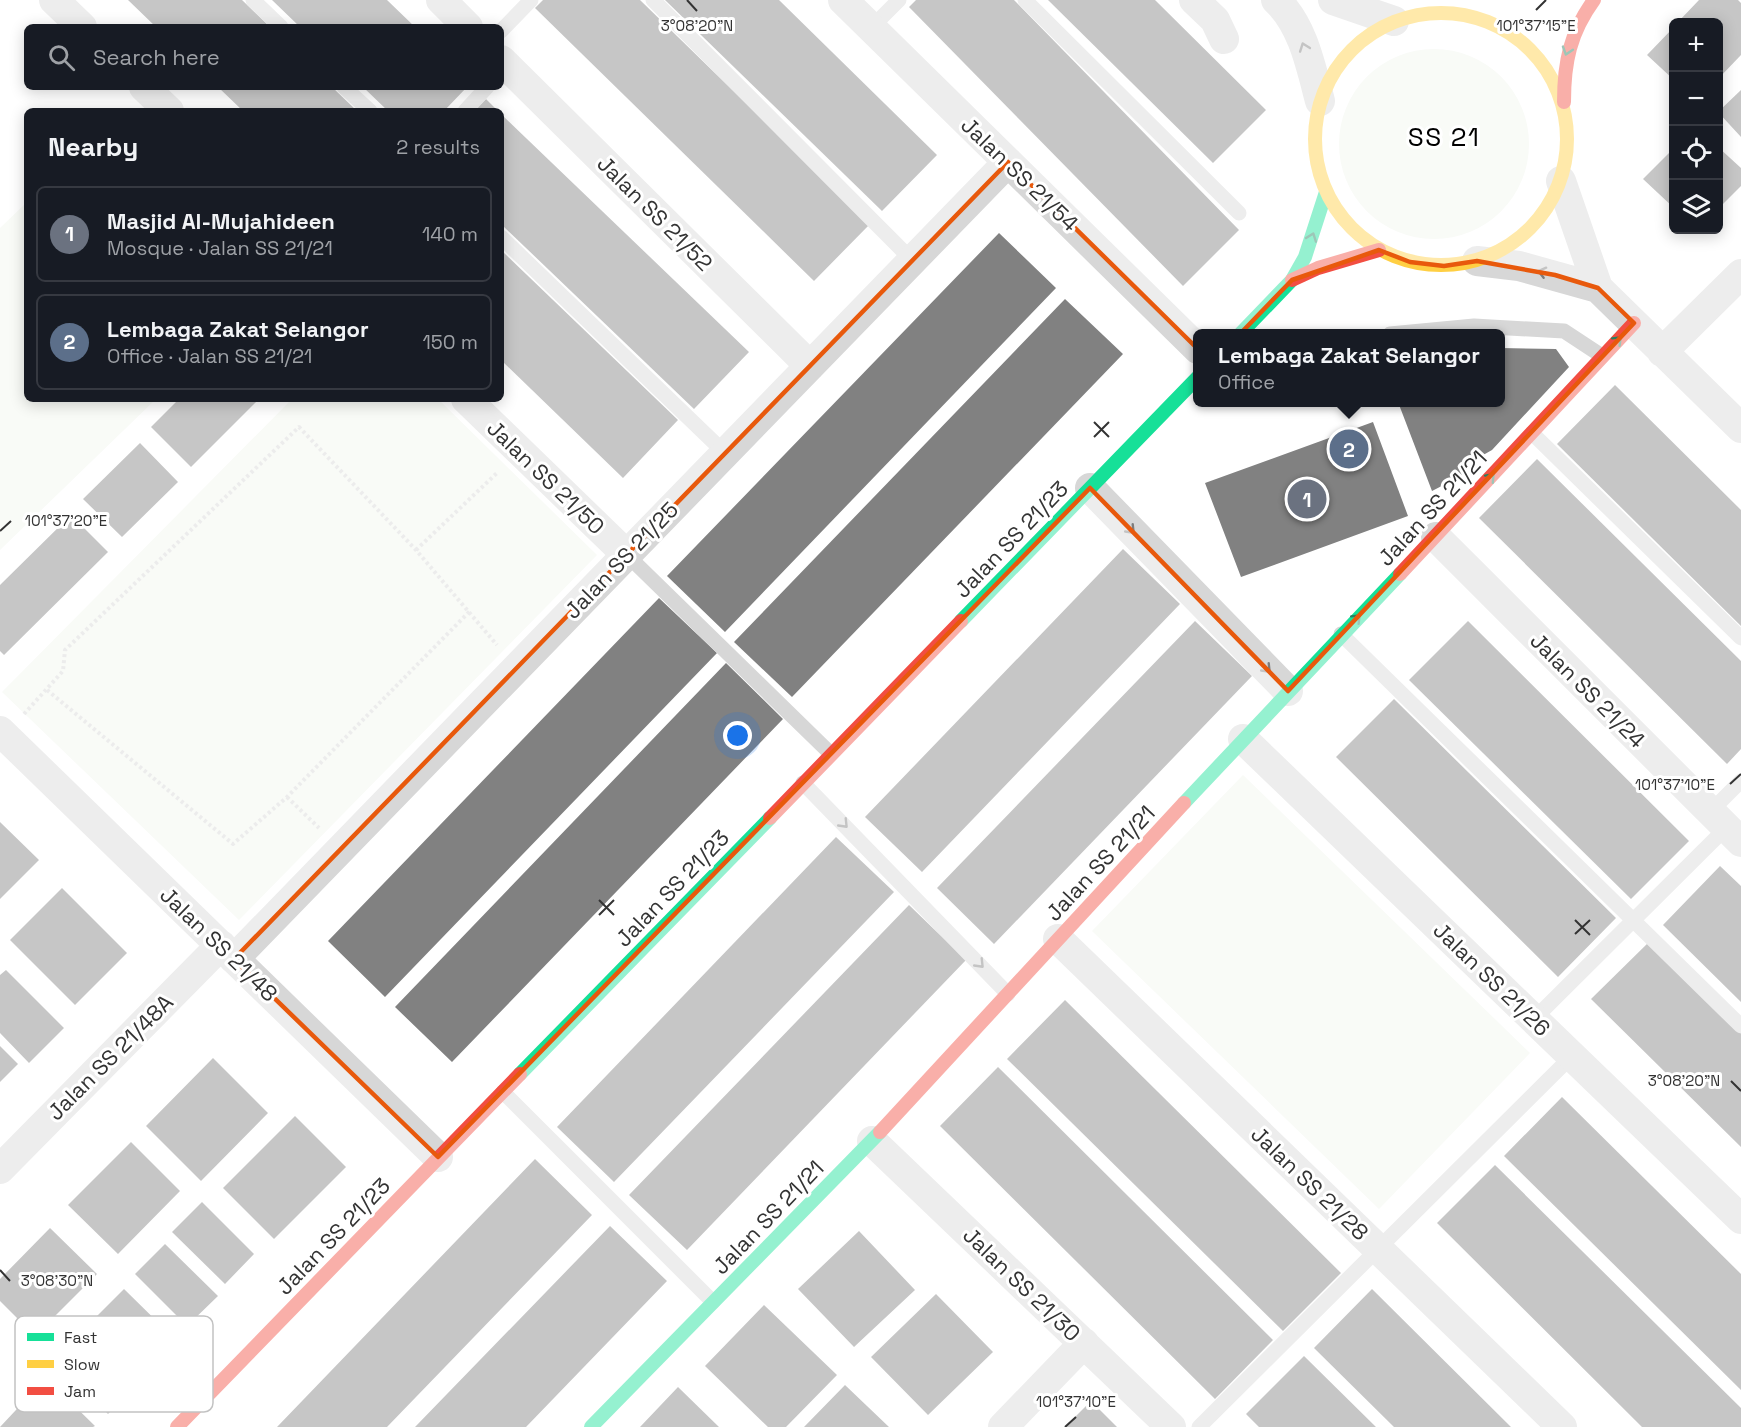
<!DOCTYPE html>
<meta charset="utf-8">
<style>
:root{--surface:#171b24;--page:#20242c;--text:#f1f3f6;--muted:#9ea1a6;--line:#363941;--accent:#8c9099}
body{margin:0;font-family:"Space Grotesk",sans-serif;background:var(--page);color:var(--text)}
.controls{position:absolute;right:18px;top:18px;display:grid;overflow:hidden;border-radius:9px;box-shadow:0 3px 15px #0003}
.controls button{width:54px;height:54px;display:grid;place-items:center;padding:0;border:0;border-bottom:2px solid var(--line);background:var(--surface);color:var(--text);font:30px sans-serif}
.you{position:absolute;left:738px;top:736px;width:21px;height:21px;margin:-15px;border:4px solid #fff;border-radius:50%;background:#1a73e8;box-shadow:0 0 0 9px #1a73e833}
.badge{display:grid;place-items:center;width:39px;height:39px;border-radius:50%;background:var(--accent);color:#fff;font-size:20px;font-weight:700}
.pin{position:absolute;translate:-50% -50%;border:3px solid #fff;box-shadow:0 2px 6px #0006}
.popup{position:absolute;left:1193px;top:329px;width:312px;height:78px;box-sizing:border-box;display:grid;place-content:center;border-radius:9px;background:var(--surface);filter:drop-shadow(0 2px 4px #0005);font-size:20px;white-space:nowrap;color:var(--muted)}
.popup b{font-size:22px;color:var(--text)}
.popup::after{content:'';position:absolute;left:50%;top:100%;margin-left:-12px;border:12px solid transparent;border-top-color:var(--surface)}
.list{margin:0;padding:0;list-style:none}
h2{display:flex;justify-content:space-between;align-items:center;height:78px;margin:0;padding:0 24px;font-size:26px}
h2 small{font-size:20px;font-weight:400;color:var(--muted)}
.list li{display:grid;grid-template-columns:39px 1fr auto;gap:18px;align-items:center;box-sizing:border-box;height:96px;margin:0 12px 12px;padding:0 12px;border:2px solid var(--line);border-radius:9px}
.list b{display:block;font-size:22px;white-space:nowrap}
.list p{margin:0;font-size:20px;white-space:nowrap;color:var(--muted)}
.list em{font-size:20px;font-style:normal;color:var(--muted)}
.icon{flex:none;width:33px;height:33px;fill:none;stroke:currentColor;stroke-width:2;stroke-linecap:round;stroke-linejoin:round}
.map{position:relative;flex:none;width:1741px;height:1427px;overflow:hidden}
.search{position:absolute;background:var(--surface);box-shadow:0 3px 15px #0003;left:24px;top:24px;width:480px;height:66px;display:flex;align-items:center;gap:15px;box-sizing:border-box;padding:0 21px;border-radius:9px;color:var(--muted);font-size:22px}
.panel{position:absolute;background:var(--surface);box-shadow:0 3px 15px #0003;left:24px;top:108px;width:480px;height:294px;border-radius:9px}
.map>svg:first-child{display:block}
</style>
<div class="map">
<svg width="1741" height="1427" viewBox="0 0 1741 1427">
<rect width="100%" height="100%" fill="#fff"/>
<path fill="#f1f5ed" d="M1339 144a95 95 0 1 1 190 0a95 95 0 1 1-190 0Z
M27,202V399H156L0,550V228Z
M292,399H438L597,555L239,920L2,692Z
M1243,775L1530,1053L1379,1209L1092,931Z"/>
<path fill="#818181" d="M128,0H242L270,27H156Z
M272,0H387L415,27H300Z
M543,0H640L870,224L814,281L535,8Z
M665,0H779L937,155L882,211Z
M916,0H1014L1239,230L1183,286L909,7Z
M1048,0H1155L1266,110L1213,163Z
M1699,0H1738L1741,3V55L1718,79V22H1678Z
M1674,27V80L1647,55Z
M218,87H332L357,111H243Z
M363,87H467L444,111H388Z
M1741,90V137L1718,112Z
M486,99L498,111H474Z
M501,114L749,352L694,409L501,224Z
M1718,147L1741,168V186L1718,209Z
M1674,148V208L1643,179Z
M999,233L1056,288L725,632L667,576Z
M501,250L678,420L623,478L501,360Z
M1065,299L1123,354L792,697L734,642Z
M1500,348L1556,349L1569,367L1492,450L1469,463L1467,473L1432,491L1398,402H1500Z
M1615,385L1741,510V626L1557,444Z
M179,399H259L191,467L151,427Z
M1373,422L1408,516L1241,577L1205,483Z
M140,443L178,482L122,537L83,499Z
M1537,459L1741,661V749L1727,764L1479,518Z
M71,515L108,552L4,655L0,651V585Z
M1123,549L1180,604L922,872L865,817Z
M659,598L717,653L385,997L328,941Z
M1195,621L1252,676L994,944L937,888Z
M1468,621L1689,841L1631,899L1409,680Z
M726,663L783,719L452,1062L395,1007Z
M1394,699L1616,918L1558,977L1336,757Z
M0,822L39,860L0,899Z
M836,837L894,892L614,1182L557,1127Z
M1720,866L1741,886V1002L1663,925Z
M62,888L127,953L75,1005L10,940Z
M909,905L966,960L687,1250L629,1195Z
M1650,941L1741,1031V1147L1591,999Z
M6,970L64,1028L29,1063L0,1033V975Z
M1065,1000L1341,1273L1283,1331L1007,1059Z
M0,1046L18,1064L0,1082Z
M213,1058L268,1113L201,1181L146,1126Z
M998,1067L1273,1340L1215,1399L940,1126Z
M1562,1097L1741,1274V1390L1504,1156Z
M295,1116L346,1167L274,1239L223,1188Z
M131,1142L180,1191L118,1254L68,1205Z
M535,1159L592,1215L387,1427H277Z
M1495,1165L1741,1408V1427H1642L1437,1223Z
M202,1202L254,1254L225,1284L172,1232Z
M610,1226L667,1281L526,1427H415Z
M50,1228L97,1274L35,1336L0,1301V1279Z
M859,1231L915,1290L854,1347L798,1289Z
M165,1244L218,1296L187,1326L135,1274Z
M124,1289L182,1346L147,1382L89,1324Z
M1372,1289L1511,1427H1394L1314,1348Z
M936,1294L993,1352L928,1415L871,1357Z
M764,1305L837,1375L786,1427H768L705,1366Z
M90,1332L140,1382L108,1414L58,1364Z
M1304,1356L1376,1427H1259L1246,1414Z
M46,1378L95,1426L93,1427H0Z
M845,1385L889,1427H804Z
M678,1387L719,1427H640Z
M1091,1401L1117,1427H1065Z"/>
<g fill="none" stroke-linecap="round" stroke-linejoin="round">
<path stroke="#d6d6d6" stroke-width="4" stroke-dasharray="3 3" stroke-linecap="butt" d="M416,550L498,472
M47,690L233,844L287,797L470,611
M24,714L63,671L65,650L299,427L416,550L497,645
M287,797L319,828"/>
<path stroke="#d7d7d7" stroke-width="15" d="M253,0L281,27
M653,0L912,260
M1025,0L1239,213
M871,28L899,0
M501,31L531,0
M344,87L370,111
M465,111L487,87
M501,237L725,453
M1390,334L1474,326L1564,331L1602,356
M1532,433L1741,638
M627,555L831,754
M1341,634L1741,1026
M803,783L1008,994
M1710,812L1741,781
M1534,1019L1726,828
M503,1092L713,1302
M1199,1427L1572,1056"/>
<path stroke="#d7d7d7" stroke-width="30" d="M54,0L82,27
M441,0L468,27
M843,0L1198,349
M1194,0L1215,20L1224,39
M1276,0C1303,25 1311,67 1320,101
M1333,0L1394,21
M501,60L810,366
M144,87L169,111
M1561,181L1598,288L1741,428
M1477,261L1519,266L1598,288
M1662,352L1741,274
M466,399L627,555
M1090,488L1288,691
M1436,537L1741,842
M0,731L438,1157
M1243,739L1741,1219
M1058,939L1562,1427
M234,959L1008,162
M872,1141L1171,1427
M0,1169L221,945
M1003,1427L1084,1343"/>
<path stroke="#16e098" stroke-width="14" d="M1240,334L1292,280L1305,257L1326,192
M961,621L1198,377
M1184,803L1400,574
M520,1074L770,818
M591,1427L880,1132"/>
<path stroke="#ffcf43" stroke-width="14" d="M1315 139a126 126 0 1 1 252 0a126 126 0 1 1-252 0Z"/>
<path stroke="#f24e42" stroke-width="14" d="M1564,102C1564,62 1570,33 1594,0
M1292,280L1318,268L1379,250
M1400,574L1634,323
M770,818L961,621
M880,1132L1184,803
M177,1427L520,1074"/>
</g>
<defs><path id="oneway-chevron" d="M-2-3.5L2.5 0L-2 3.5" fill="none" stroke-width="1.6" stroke-linecap="round" stroke-linejoin="round" transform="scale(1.5)"/></defs>
<g stroke="#7d7d7d">
<use href="#oneway-chevron" transform="translate(1304 47) rotate(-110)"/>
<use href="#oneway-chevron" transform="translate(1542 272) rotate(-166)"/>
<use href="#oneway-chevron" transform="translate(1131 530) rotate(46)"/>
<use href="#oneway-chevron" transform="translate(1267 669) rotate(46)"/>
<use href="#oneway-chevron" transform="translate(844 824) rotate(46)"/>
<use href="#oneway-chevron" transform="translate(980 964) rotate(46)"/>
</g>
<g stroke="#268160">
<use href="#oneway-chevron" transform="translate(1567 51) rotate(108)"/>
<use href="#oneway-chevron" transform="translate(1312 237) rotate(-70)"/>
<use href="#oneway-chevron" transform="translate(1618 340) rotate(-45)"/>
<use href="#oneway-chevron" transform="translate(1491 477) rotate(-47)"/>
<use href="#oneway-chevron" transform="translate(1357 618) rotate(-45)"/>
</g>
<path d="M0 0H1741V1427H0ZM1008,162L1212,363L1292,280L1379,250L1410,262L1444,266L1477,261L1555,275L1598,288L1634,323L1288,691L1090,488L438,1157L234,959Z" fill="#fff" fill-opacity=".55" fill-rule="evenodd"/>
<path fill="none" stroke="#e8590c" stroke-width="4.5" stroke-linejoin="round" d="M1008,162L1212,363L1292,280L1379,250L1410,262L1444,266L1477,261L1555,275L1598,288L1634,323L1288,691L1090,488L438,1157L234,959Z"/>
<path fill="none" stroke="#333" stroke-width="2" d="M687,0L697,11M1536,10L1546,0M1094,422L1109,437M1094,437L1109,422M0,531L11,521M1730,784L1741,774M599,900L614,915M599,915L614,900M1575,920L1590,935M1575,934L1590,920M1731,1081L1741,1091M0,1270L10,1281M1065,1427L1076,1417"/>
<g text-anchor="middle" dominant-baseline="central" stroke-width="6" stroke-linejoin="round" paint-order="stroke">
<g font-size="22" fill="#333" stroke="#fff">
<text transform="translate(1020 174) rotate(44)">Jalan SS 21/54</text>
<text transform="translate(655 213) rotate(45)">Jalan SS 21/52</text>
<text transform="translate(546 477) rotate(44)">Jalan SS 21/50</text>
<text transform="translate(1432 508) rotate(-47)">Jalan SS 21/21</text>
<text transform="translate(1011 539) rotate(-46)">Jalan SS 21/23</text>
<text transform="translate(621 560) rotate(-46)">Jalan SS 21/25</text>
<text transform="translate(1588 690) rotate(45)">Jalan SS 21/24</text>
<text transform="translate(1100 863) rotate(-47)">Jalan SS 21/21</text>
<text transform="translate(672 888) rotate(-46)">Jalan SS 21/23</text>
<text transform="translate(219 944) rotate(44)">Jalan SS 21/48</text>
<text transform="translate(1492 979) rotate(44)">Jalan SS 21/26</text>
<text transform="translate(110 1057) rotate(-45)">Jalan SS 21/48A</text>
<text transform="translate(1310 1183) rotate(44)">Jalan SS 21/28</text>
<text transform="translate(768 1217) rotate(-46)">Jalan SS 21/21</text>
<text transform="translate(333 1236) rotate(-46)">Jalan SS 21/23</text>
<text transform="translate(1022 1284) rotate(44)">Jalan SS 21/30</text>
</g>
<g font-size="26" letter-spacing="1.5" fill="#000" stroke="#fff">
<text x="1444" y="137">SS 21</text>
</g>
</g>
<rect x="15" y="1316" width="198" height="96" rx="9" fill="#fff" stroke="#c2c2c2" stroke-width="1.5"/>
<rect x="27" y="1333" width="27" height="8" fill="#16e098"/>
<rect x="27" y="1360" width="27" height="8" fill="#ffcf43"/>
<rect x="27" y="1387" width="27" height="8" fill="#f24e42"/>
<g font-size="16" fill="#333">
<text x="64" y="1343">Fast</text>
<text x="64" y="1370">Slow</text>
<text x="64" y="1397">Jam</text>
</g>
<g font-size="15" text-anchor="middle" fill="#333" stroke="#fff" stroke-width="6" stroke-linejoin="round" paint-order="stroke">
<text x="1536" y="31">101°37'15"E</text>
<text x="697" y="31">3°08'20"N</text>
<text x="66" y="526">101°37'20"E</text>
<text x="1675" y="790">101°37'10"E</text>
<text x="1684" y="1086">3°08'20"N</text>
<text x="57" y="1286">3°08'30"N</text>
<text x="1076" y="1407">101°37'10"E</text>
</g>
</svg>
<div class="controls">
<button>+</button>
<button>−</button>
<button><svg class="icon" aria-label="locate" viewBox="0 0 24 24"><circle cx="12" cy="12" r="6"/><path d="M12 2v4M12 18v4M2 12h4M18 12h4"/></svg></button>
<button><svg class="icon" aria-label="layers" viewBox="0 0 24 24"><path d="M12 4l9 5-9 5-9-5zM3 14l9 5 9-5"/></svg></button>
</div>
<div class="you"></div>
<div class="pin badge" style="left:1307px;top:499px;background:#6b7280">1</div>
<div class="pin badge" style="left:1349px;top:449px;background:#5c6f8a">2</div>
<div class="popup"><b>Lembaga Zakat Selangor</b>Office</div>
<div class="search"><svg class="icon" aria-label="search" viewBox="0 0 24 24"><circle cx="10" cy="10" r="6"/><path d="M15 15l6 6"/></svg>Search here</div>
<section class="panel">
<h2>Nearby<small>2 results</small></h2>
<ul class="list">
<li><span class="badge" style="background:#6b7280">1</span><div><b>Masjid Al-Mujahideen</b><p>Mosque · Jalan SS 21/21</p></div><em>140 m</em></li>
<li><span class="badge" style="background:#5c6f8a">2</span><div><b>Lembaga Zakat Selangor</b><p>Office · Jalan SS 21/21</p></div><em>150 m</em></li>
</ul>
</section>
</div>
